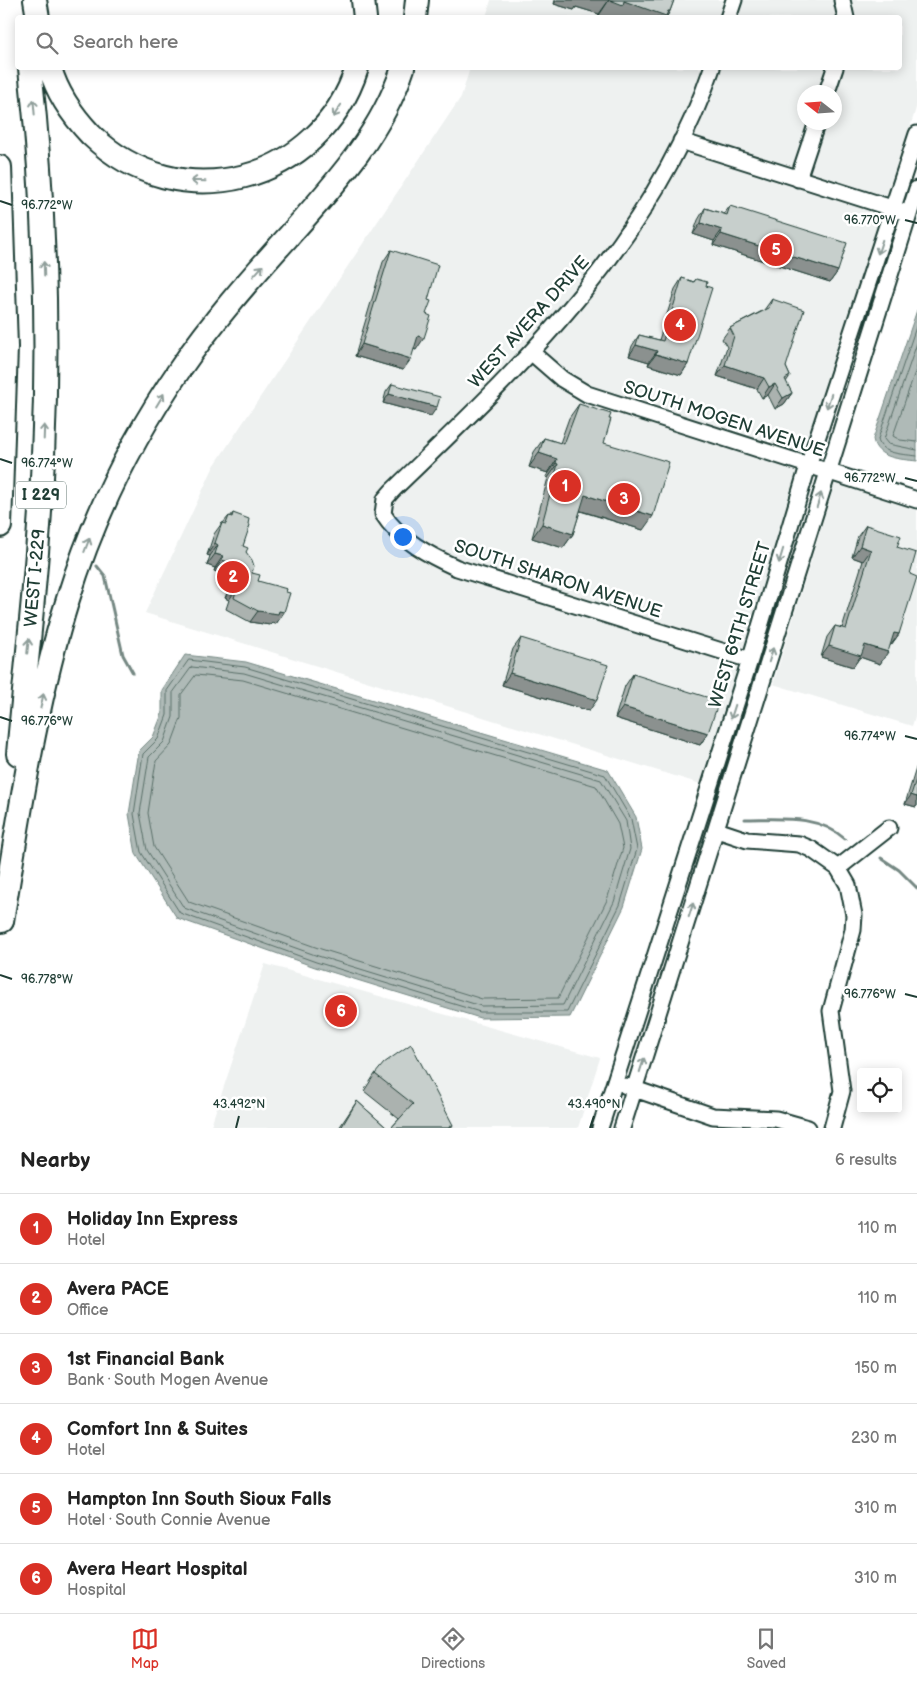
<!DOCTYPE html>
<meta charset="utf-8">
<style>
:root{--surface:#fff;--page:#f6f6f6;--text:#222;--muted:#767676;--line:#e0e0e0;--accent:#d93025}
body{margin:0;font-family:"Balsamiq Sans",sans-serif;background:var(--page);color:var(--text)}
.controls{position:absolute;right:15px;bottom:15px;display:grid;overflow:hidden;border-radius:5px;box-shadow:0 2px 12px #0003}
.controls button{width:45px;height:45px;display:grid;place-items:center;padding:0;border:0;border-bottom:1px solid var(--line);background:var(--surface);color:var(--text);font:25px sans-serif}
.compass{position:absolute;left:797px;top:85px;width:45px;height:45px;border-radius:50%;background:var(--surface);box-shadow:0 2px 12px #0003;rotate:287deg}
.you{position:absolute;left:402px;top:536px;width:18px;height:18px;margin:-12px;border:4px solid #fff;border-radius:50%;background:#1a73e8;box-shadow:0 0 0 8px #1a73e833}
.badge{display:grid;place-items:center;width:32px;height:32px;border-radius:50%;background:var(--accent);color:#fff;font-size:16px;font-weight:700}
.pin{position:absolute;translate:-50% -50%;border:2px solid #fff;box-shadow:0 1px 5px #0006}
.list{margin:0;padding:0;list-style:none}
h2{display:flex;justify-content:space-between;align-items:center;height:65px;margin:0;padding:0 20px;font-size:21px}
h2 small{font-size:16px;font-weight:400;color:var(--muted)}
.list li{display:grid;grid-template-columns:32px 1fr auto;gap:15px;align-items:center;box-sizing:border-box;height:70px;padding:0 20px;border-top:1px solid var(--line)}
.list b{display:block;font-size:19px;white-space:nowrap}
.list p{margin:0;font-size:16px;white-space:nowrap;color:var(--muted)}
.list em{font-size:16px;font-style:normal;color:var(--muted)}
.icon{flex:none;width:28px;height:28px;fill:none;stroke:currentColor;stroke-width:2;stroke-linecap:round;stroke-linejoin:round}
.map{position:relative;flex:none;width:917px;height:1128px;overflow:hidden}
.search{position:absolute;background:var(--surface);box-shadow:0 2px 12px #0003;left:15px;right:15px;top:15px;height:55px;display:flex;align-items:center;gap:12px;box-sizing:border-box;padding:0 18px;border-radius:5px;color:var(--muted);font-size:19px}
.sheet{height:485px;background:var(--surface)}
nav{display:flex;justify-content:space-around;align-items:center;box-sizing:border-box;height:70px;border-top:1px solid var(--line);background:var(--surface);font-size:14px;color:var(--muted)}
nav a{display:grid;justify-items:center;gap:2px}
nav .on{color:var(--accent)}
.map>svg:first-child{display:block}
</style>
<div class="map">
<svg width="917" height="1128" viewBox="0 0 917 1128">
<rect width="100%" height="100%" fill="#fff"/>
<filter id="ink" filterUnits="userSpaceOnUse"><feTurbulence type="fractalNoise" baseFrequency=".02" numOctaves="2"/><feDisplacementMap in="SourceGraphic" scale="10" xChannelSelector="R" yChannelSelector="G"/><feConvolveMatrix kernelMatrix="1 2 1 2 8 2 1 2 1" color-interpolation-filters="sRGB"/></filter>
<g filter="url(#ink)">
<path fill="#eef1f0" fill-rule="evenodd" d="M491,0H917V105L704,785L145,613L214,466L461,97L470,68H900V18L486,17ZM804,92H834V122H804Z
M836,480L917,506V710L912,726L773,684Z
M265,964L600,1058L578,1128H210Z"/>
<path fill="#afbab7" stroke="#758883" d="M917,310V461C901,459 876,459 873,439Z
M185,655L246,662L608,770L636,817L642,849L624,907L570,1017L480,1018L315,967L177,918L136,854L129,814L139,751L153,737L162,714V690Z"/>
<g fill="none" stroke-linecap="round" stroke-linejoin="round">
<path stroke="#596f68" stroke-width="1" d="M917,324L878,439C880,455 905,454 917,456
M917,343L884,439L888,444L917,450
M917,366L893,436L900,440L917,442
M189,660L245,667L605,775L631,819L637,849L620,905L567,1012H480L316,962L180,913L141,852L134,814L143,754L158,739L167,715V691Z
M192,667L244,673L601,780L626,821L630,849L614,902L563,1005L481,1006L318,956L184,908L147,850L140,813L149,757L164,742L173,717V693Z
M196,675L243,680L596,786L618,824L623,848L607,900L558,998L482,999L321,949L189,902L154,847L148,813L156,761L171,745L181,718V695Z"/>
<path stroke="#758883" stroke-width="3" d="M97,566L105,576L123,655L133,673
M745,819C780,819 817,814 845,839
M881,858L899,870L917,888"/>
<g stroke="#1f3d34" stroke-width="19">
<path id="minor" d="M842,0L846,18
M728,18L734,0
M712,68C652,244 522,365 392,491L385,499L383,514C399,540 431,556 457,568L750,660
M827,92L835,68
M681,141L901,211
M798,179L817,122
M531,352L562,379L587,394L917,500
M717,830L747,840L799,844L811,849L838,868L848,885L854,915L853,930L831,1011L842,1091L832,1128
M838,868L889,828
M626,1086L713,1116L776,1119L808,1128
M600,1128L750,660L808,466L917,134
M622,1128L917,189"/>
</g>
<g stroke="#1f3d34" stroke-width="26">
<path id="highway" d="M35,0L38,18
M363,0L365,18
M415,18L417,0
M50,68C57,93 73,116 91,135C179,220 320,183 357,68
M0,167L6,347L0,526
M18,754C27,655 39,556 43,456C49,327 44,197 30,68
M2,921C20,813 35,704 68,599C93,518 132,439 180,369C212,322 249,280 287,238C333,186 381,135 403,68"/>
</g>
<use href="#minor" stroke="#fff" stroke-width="15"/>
<use href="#highway" stroke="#fff" stroke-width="22"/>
</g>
<path fill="#abb2af" stroke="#1f3d34" d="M555,0H674L670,11L666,18H599L598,17L599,14L576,7L574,10L554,4Z
M730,206L838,271L830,282L713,245L714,241L693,234L698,220L705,208L724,214Z
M391,250L428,300L416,350L414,349L403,370L355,356L383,262Z
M682,278L694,282L696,279L688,364L681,375L648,365L649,362L629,356L632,346L639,335L659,340L675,289Z
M772,299L786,367L790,376L786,382L792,393L784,404L775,409L768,395L762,398L757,389L717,376L727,347L722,339L730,328L764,310Z
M392,384L431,416L383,403L386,392Z
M579,404L604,443L643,530L580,511L573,534L563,548L532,538L548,478L546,477L548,473L529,467L534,452L544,438L560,443L569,418Z
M233,513L248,524L243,546L246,552L252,573L284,612L276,624L272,623L270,625L250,622L226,609L229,600L225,598L228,590L221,582V573L214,571L215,568L207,565L210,556L207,555L214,534L222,523H223L229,516L230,517Z
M866,525L897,547L910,574L899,634L891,645H890L880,664L860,657L853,667L821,657L827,637L835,626L842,628L863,561L852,557L858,536Z
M521,638L589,711L502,685L513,649Z
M633,674L708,733L700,745L615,718L625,686Z
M917,765V806L916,807L905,804Z
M375,1074L453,1125L451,1128H391L399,1119L364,1091Z
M357,1101L387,1128H339Z"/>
<path fill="#8b918f" stroke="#1f3d34" d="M557,0H609L599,14L576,7L574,10L554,4Z
M609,0L624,1L670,11L666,18L598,17Z
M701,223L722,230L714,241L693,234Z
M721,234L838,271L830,282L713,245Z
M418,336L424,338L416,350L410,348Z
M362,344L411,359L403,370L355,356Z
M636,345L657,351L649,362L629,356Z
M656,354L688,364L681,375L648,365Z
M725,365L764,378L757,389L717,376Z
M775,384L768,395L762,398L769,387Z
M792,393L784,404L775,409L783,398Z
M389,394L437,407L431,416L383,403Z
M539,453L557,459L548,473L529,467Z
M556,463L558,464L548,478L546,477Z
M585,495L653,516L643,530L575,509Z
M542,524L573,534L563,548L532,538Z
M215,543L218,545L210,556L207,555Z
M860,546L871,550L863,561L852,557Z
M215,554L223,556L215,568L207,565Z
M222,560L228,562L221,573L214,571Z
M233,587L237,588L229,600L225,598Z
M258,611H279L284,612L276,624L272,623L270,625L250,622Z
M894,633L899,634L891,645L886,644Z
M865,645L888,652L880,664L860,657L853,667L821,657L829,646Z
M510,673L597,700L589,711L502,685Z
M623,707L708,733L700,745L615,718Z
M911,795L917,797V806L916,807L905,804Z"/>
<path fill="#c7cfcc" stroke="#1f3d34" d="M610,0H674L670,11H668L666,16L624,1L623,5Z
M730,206L847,243L838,271L721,234L722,230L701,223L705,208L727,215Z
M391,250L438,265L428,300L431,301L426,314L431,316L424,338L418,336L411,359L362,344Z
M682,278L694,282L696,279L707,282L706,286L712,288L688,364L656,354L657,351L636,345L639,335L663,341Z
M772,299L804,310L786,367L790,376L785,379L792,393L783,398L775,384L769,387L764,378L725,365L734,336L730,328L769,308Z
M392,384L440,397L437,407L389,394Z
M579,404L611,414L609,419H611L604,443L669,462L653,516L585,495L573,534L542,524L558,464L556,463L557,459L539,453L544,438L564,444Z
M233,513L249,519L248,524L250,525L243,546L248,548L246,552L252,560L254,566L252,573L260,575L258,581L287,589L286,592L290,593L284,612L279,611L278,614L258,611L234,598L237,588L233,587L236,579L229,571L228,562L222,560L223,556L215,554L218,545L215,543L222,523L226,524L229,516L232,517Z
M866,525L901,536L897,547L916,553L910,574L917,577L899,634L894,633L888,652L865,645L861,656L829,646L835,626L846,629L871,550L860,546Z
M521,638L608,665L597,700L510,673Z
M633,674L719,701L708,733L623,707Z
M917,776V797L911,795Z
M411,1044L453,1125L449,1127V1128H391L413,1104L375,1074L384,1063Z
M357,1101L387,1128H341Z"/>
<defs><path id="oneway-shaft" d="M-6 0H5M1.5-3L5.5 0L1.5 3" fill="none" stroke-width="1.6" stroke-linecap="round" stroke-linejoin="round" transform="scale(1.25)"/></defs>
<g stroke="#8f9e9a">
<use href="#oneway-shaft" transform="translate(34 107) rotate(-95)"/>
<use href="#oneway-shaft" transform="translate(337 111) rotate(123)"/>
<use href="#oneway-shaft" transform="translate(198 181) rotate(-178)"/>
<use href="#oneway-shaft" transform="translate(880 247) rotate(108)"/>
<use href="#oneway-shaft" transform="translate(44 269) rotate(-92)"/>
<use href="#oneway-shaft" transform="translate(258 271) rotate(-48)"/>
<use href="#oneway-shaft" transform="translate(160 400) rotate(-59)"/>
<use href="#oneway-shaft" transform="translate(829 401) rotate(108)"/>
<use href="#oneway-shaft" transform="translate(44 432) rotate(-88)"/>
<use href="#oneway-shaft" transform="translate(819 500) rotate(-73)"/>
<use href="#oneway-shaft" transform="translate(87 545) rotate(-69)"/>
<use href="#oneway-shaft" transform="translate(781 556) rotate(107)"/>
<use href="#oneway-shaft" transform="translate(28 646) rotate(-84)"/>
<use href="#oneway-shaft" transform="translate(771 655) rotate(-73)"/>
<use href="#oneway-shaft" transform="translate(42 701) rotate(-78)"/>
<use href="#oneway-shaft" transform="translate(733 712) rotate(108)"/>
<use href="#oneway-shaft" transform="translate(691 910) rotate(-72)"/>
<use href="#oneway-shaft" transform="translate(642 1065) rotate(-72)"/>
</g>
</g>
<path fill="none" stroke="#1f3d34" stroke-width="2" d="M0,201L12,205M905,220L917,223M0,459L12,463M905,478L917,481M0,717L12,721M905,736L917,739M0,975L12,979M905,994L917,997M236,1128L239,1116M590,1128L594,1116"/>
<g text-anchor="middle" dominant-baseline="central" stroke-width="5" stroke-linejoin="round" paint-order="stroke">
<rect fill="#fff" stroke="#627771" stroke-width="1" x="16" y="481.5" width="50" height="27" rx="4"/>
<g font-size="16" font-weight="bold" fill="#1f3d34">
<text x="41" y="495">I 229</text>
</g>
<g font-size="18" fill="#1f3d34" stroke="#fff">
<text transform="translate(529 322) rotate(-48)">WEST AVERA DRIVE</text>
<text transform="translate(724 419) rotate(18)">SOUTH MOGEN AVENUE</text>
<text transform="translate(35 578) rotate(-85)">WEST I-229</text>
<text transform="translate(558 579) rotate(18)">SOUTH SHARON AVENUE</text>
<text transform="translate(740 625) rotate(-73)">WEST 69TH STREET</text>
</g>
</g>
<g font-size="12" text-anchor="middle" fill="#1f3d34" stroke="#fff" stroke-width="5" stroke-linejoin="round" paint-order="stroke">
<text x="47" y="209">96.772°W</text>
<text x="870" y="224">96.770°W</text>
<text x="47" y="467">96.774°W</text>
<text x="870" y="482">96.772°W</text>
<text x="47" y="725">96.776°W</text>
<text x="870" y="740">96.774°W</text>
<text x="47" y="983">96.778°W</text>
<text x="870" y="998">96.776°W</text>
<text x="239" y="1108">43.492°N</text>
<text x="594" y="1108">43.490°N</text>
</g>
</svg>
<div class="controls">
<button><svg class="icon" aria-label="locate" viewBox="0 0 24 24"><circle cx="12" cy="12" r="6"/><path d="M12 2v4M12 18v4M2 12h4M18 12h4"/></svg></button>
</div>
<svg class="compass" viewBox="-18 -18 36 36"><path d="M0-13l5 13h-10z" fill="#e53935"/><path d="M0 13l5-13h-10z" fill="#767676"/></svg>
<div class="you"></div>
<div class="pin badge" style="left:565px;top:486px">1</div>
<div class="pin badge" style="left:233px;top:577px">2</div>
<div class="pin badge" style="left:624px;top:499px">3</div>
<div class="pin badge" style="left:680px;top:325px">4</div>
<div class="pin badge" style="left:776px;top:250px">5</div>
<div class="pin badge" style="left:341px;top:1011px">6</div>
<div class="search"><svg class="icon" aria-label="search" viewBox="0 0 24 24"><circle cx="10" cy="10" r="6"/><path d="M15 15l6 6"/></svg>Search here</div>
</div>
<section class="sheet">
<h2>Nearby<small>6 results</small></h2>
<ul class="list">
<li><span class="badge">1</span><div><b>Holiday Inn Express</b><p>Hotel</p></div><em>110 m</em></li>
<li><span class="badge">2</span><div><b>Avera PACE</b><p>Office</p></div><em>110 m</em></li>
<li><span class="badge">3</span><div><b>1st Financial Bank</b><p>Bank · South Mogen Avenue</p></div><em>150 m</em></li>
<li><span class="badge">4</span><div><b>Comfort Inn &amp; Suites</b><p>Hotel</p></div><em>230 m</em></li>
<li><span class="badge">5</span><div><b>Hampton Inn South Sioux Falls</b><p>Hotel · South Connie Avenue</p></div><em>310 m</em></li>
<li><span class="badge">6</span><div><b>Avera Heart Hospital</b><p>Hospital</p></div><em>310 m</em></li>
</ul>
</section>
<nav>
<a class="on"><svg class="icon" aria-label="map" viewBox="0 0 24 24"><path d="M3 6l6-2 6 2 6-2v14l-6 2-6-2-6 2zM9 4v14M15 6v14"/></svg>Map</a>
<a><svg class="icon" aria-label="directions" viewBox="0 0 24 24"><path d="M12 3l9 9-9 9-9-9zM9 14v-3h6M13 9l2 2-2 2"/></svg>Directions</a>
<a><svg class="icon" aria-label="saved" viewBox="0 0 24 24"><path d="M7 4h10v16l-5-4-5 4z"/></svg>Saved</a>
</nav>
